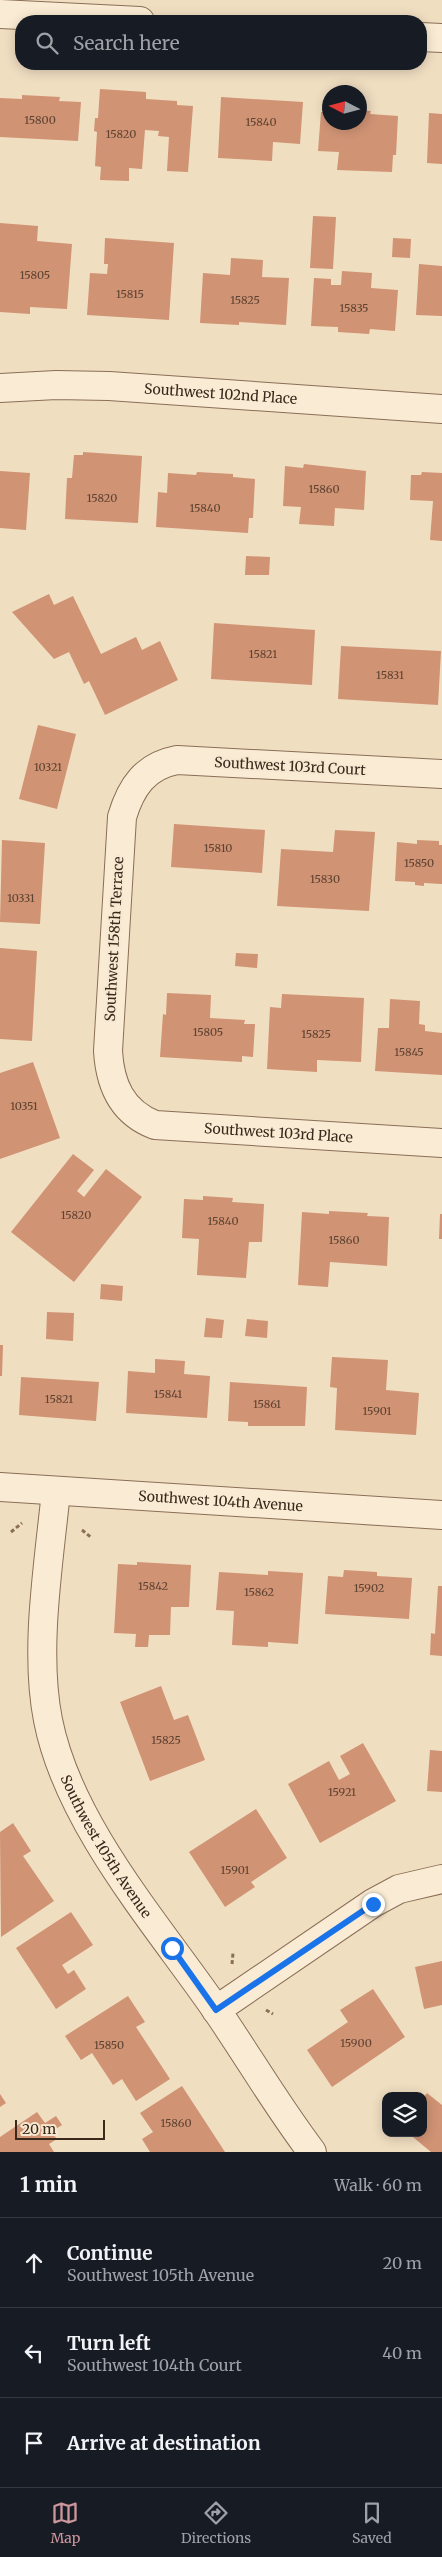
<!DOCTYPE html>
<meta charset="utf-8">
<style>
:root{--surface:#171b24;--page:#20242c;--text:#f1f3f6;--muted:#9ea1a6;--line:#363941;--accent:#cb969c}
body{margin:0;font-family:Merriweather,serif;background:var(--page);color:var(--text)}
.controls{position:absolute;right:15px;bottom:15px;display:grid;overflow:hidden;border-radius:10px;box-shadow:0 2px 12px #0003}
.controls button{width:45px;height:45px;display:grid;place-items:center;padding:0;border:0;border-bottom:1px solid var(--line);background:var(--surface);color:var(--text);font:25px sans-serif}
.compass{position:absolute;left:322px;top:85px;width:45px;height:45px;border-radius:50%;background:var(--surface);box-shadow:0 2px 12px #0003;rotate:276deg}
.scale{position:absolute;left:15px;bottom:12px;width:90px;box-sizing:border-box;padding-left:5px;border:2px solid #39281c;border-top:0;font-size:14px;line-height:18px;white-space:nowrap;color:#39281c;-webkit-text-stroke:4px #f7e9d1;paint-order:stroke}
.stop{position:absolute;width:15px;height:15px;margin:-11px;border:4px solid #1a73e8;border-radius:50%;background:#fff}
.stop.end{background:#1a73e8;border-color:#fff;box-shadow:0 1px 5px #0008}
.list{margin:0;padding:0;list-style:none}
h2{display:flex;justify-content:space-between;align-items:center;height:65px;margin:0;padding:0 20px;font-size:21px}
h2 small{font-size:16px;font-weight:400;color:var(--muted)}
.list li{display:grid;grid-template-columns:32px 1fr auto;gap:15px;align-items:center;box-sizing:border-box;height:90px;padding:0 20px;border-top:1px solid var(--line)}
.list b{display:block;font-size:19px;white-space:nowrap}
.list p{margin:0;font-size:16px;white-space:nowrap;color:var(--muted)}
.list em{font-size:16px;font-style:normal;color:var(--muted)}
.icon{flex:none;width:28px;height:28px;fill:none;stroke:currentColor;stroke-width:2;stroke-linecap:round;stroke-linejoin:round}
.map{position:relative;flex:none;width:442px;height:2152px;overflow:hidden}
.search{position:absolute;background:var(--surface);box-shadow:0 2px 12px #0003;left:15px;right:15px;top:15px;height:55px;display:flex;align-items:center;gap:12px;box-sizing:border-box;padding:0 18px;border-radius:20px;color:var(--muted);font-size:19px}
.sheet{height:335px;background:var(--surface)}
nav{display:flex;justify-content:space-around;align-items:center;box-sizing:border-box;height:70px;border-top:1px solid var(--line);background:var(--surface);font-size:14px;color:var(--muted)}
nav a{display:grid;justify-items:center;gap:2px}
nav .on{color:var(--accent)}
.map>svg:first-child{display:block}
</style>
<div class="map">
<svg width="442" height="2152" viewBox="0 0 442 2152">
<rect width="100%" height="100%" fill="#f0dec1"/>
<path fill="#d09374" d="M100,89L146,92V99L177,101V105L193,106L188,172L167,171L169,137L158,136L159,131L145,130L142,169L129,168V181L100,180L101,167L95,166L97,132L94,131L95,118H98Z
M22,95L60,97L59,101L81,102L78,141L0,137V98L22,99Z
M221,97L303,102L300,144L273,142L272,161L218,158Z
M360,110L371,111L370,114L398,116L396,155H393L392,172L337,170L339,152L318,151L321,112H330V122H360Z
M429,113L442,114V164L427,163Z
M313,216L336,217L333,269L310,268Z
M0,223L38,226L37,241L72,244L67,309L30,307V314L0,312Z
M105,238L174,243L169,320L87,315L90,273L107,274L108,264H104Z
M393,238L411,239L410,258L392,257Z
M231,258L263,260L262,277L289,278L286,325L239,322V325L200,323L203,273L230,275Z
M419,264L442,266V316L416,315Z
M342,271L372,273L371,288L398,290L395,331L370,329L369,334L338,332V327L311,326L314,278L331,279V285H341Z
M83,452L142,456L138,523L65,519L67,478H72L74,455H83Z
M304,464L366,471L364,510L335,508L334,526L299,524L301,507L283,506L285,466L303,468Z
M0,471L30,473L26,530L0,528Z
M197,472L233,474V477L255,479L253,518H249L248,533L156,527L158,492L167,493L168,473L196,475Z
M422,472L442,473V541L430,540L433,501L410,500L411,475H421Z
M246,556L270,557L269,575H245Z
M49,594L54,605L73,596L101,654L136,637L142,650L160,641L178,680L105,715L89,681L84,684L69,652L54,659L12,612Z
M214,623L315,630L312,685L211,679Z
M341,646L441,651L438,705L338,699Z
M38,725L76,734L57,809L19,799Z
M174,824L265,830L262,873L171,867Z
M335,830L375,832L369,911L277,906L281,849L333,852Z
M2,840L45,843L40,924L0,922Z
M417,840L439,841V845H442V884L424,883V886L415,885V882L395,881L397,842L417,844Z
M0,948L37,951L32,1041L0,1039Z
M236,953L258,954L257,968L235,966Z
M167,993L211,995L210,1018L245,1020L244,1024H255L253,1057L242,1056V1062L160,1057L163,1014L166,1015Z
M282,994L364,998L361,1062L317,1060V1072L267,1069L270,1007L281,1008Z
M390,999L420,1001L419,1024L425,1025V1031L442,1033V1075L375,1071L378,1028H389Z
M33,1062L60,1138L0,1159V1073Z
M73,1154L94,1170L77,1191L84,1197L106,1169L142,1197L74,1282L11,1232Z
M203,1196L233,1198L232,1202L264,1204L262,1242H249L246,1278L197,1275L199,1239L182,1238L184,1199L203,1200Z
M329,1211L368,1213L367,1216L389,1217L387,1266L330,1262L328,1287L298,1285L302,1212L329,1214Z
M440,1214H442V1239H439Z
M101,1284L123,1286L122,1301L100,1299Z
M47,1312L74,1313L73,1341L46,1339Z
M206,1318L224,1320L222,1338L204,1337Z
M247,1319L268,1321L267,1338L245,1336Z
M0,1345H3L2,1376H0Z
M332,1357L388,1360L386,1390L419,1393L416,1435L335,1430L337,1388L330,1387Z
M155,1359L185,1361L184,1374L210,1376L207,1418L126,1413L128,1371L155,1373Z
M21,1377L99,1382L96,1421L19,1415Z
M230,1382L307,1387L305,1426H248V1422L228,1421Z
M137,1562L191,1565L189,1607H171L170,1635H149L148,1647H135L136,1634L114,1633L118,1564L137,1565Z
M344,1570L377,1572V1576L412,1578L409,1619L325,1614L328,1576L343,1577Z
M268,1571L303,1573L298,1644L268,1642V1647L232,1645L234,1611L216,1610L219,1572L268,1575Z
M438,1586H442V1656L430,1655L431,1633L435,1634Z
M161,1686L174,1720L188,1715L205,1760L150,1781L120,1702Z
M363,1743L396,1801L320,1843L288,1784L329,1761L339,1780L350,1774L340,1756Z
M430,1750L442,1751V1792L427,1791Z
M256,1809L287,1858L251,1882L255,1887L225,1907L189,1852Z
M13,1823L31,1851L23,1856L54,1901L1,1937L0,1832Z
M71,1912L93,1945L62,1965L68,1974L74,1970L86,1989L56,2009L16,1948Z
M442,1961V2005L424,2009L415,1967Z
M373,1989L405,2037L332,2087L307,2050L348,2022L340,2010Z
M128,1996L145,2022L136,2027L170,2079L136,2101L122,2079L113,2085L92,2053L81,2060L65,2036Z
M182,2086L225,2152H150L142,2139L153,2132L140,2113Z
M427,2093L442,2105V2152H431L408,2133H423V2098Z
M0,2094L6,2103L0,2107Z
M37,2112L45,2123L56,2116L62,2125L51,2132L57,2139L49,2144L54,2152H0V2137Z"/>
<g fill="none" stroke-linecap="round" stroke-linejoin="round">
<g stroke="#8a6e57" stroke-width="30">
<g id="minor">
<path d="M0,14L140,21"/>
<path d="M421,37L442,38"/>
<path id="s1" d="M0,388L56,385L109,386L442,409"/>
<path id="s2" d="M442,774L177,760C145,766 131,787 122,817L108,1051C110,1084 121,1112 155,1125L442,1143"/>
<path id="s3" d="M0,1487L442,1515"/>
<path id="s4" d="M56,1491C49,1562 34,1650 48,1720C68,1823 156,1923 215,2008C248,2056 277,2106 312,2152"/>
<path d="M216,2010L373,1903L399,1889L442,1879"/>
</g>
</g>
<path stroke="#8a6e57" stroke-width="3" stroke-dasharray="4 2.5" stroke-linecap="butt" d="M82,1530L92,1538
M11,1532L22,1523
M232,1964L233,1953
M266,2010L273,2014"/>
<use href="#minor" stroke="#faecd4" stroke-width="28"/>
</g>
<g fill="none" stroke-linecap="round" stroke-linejoin="round">
<path stroke="#1a73e8" stroke-width="6" d="M172,1948L216,2010L373,1904"/>
</g>
<g text-anchor="middle" dominant-baseline="central" stroke-width="4.5" stroke-linejoin="round" paint-order="stroke">
<g font-size="11" fill="#5f4332">
<text x="40" y="120">15800</text>
<text x="261" y="122">15840</text>
<text x="121" y="134">15820</text>
<text x="35" y="275">15805</text>
<text x="130" y="294">15815</text>
<text x="245" y="300">15825</text>
<text x="354" y="308">15835</text>
<text x="324" y="489">15860</text>
<text x="102" y="498">15820</text>
<text x="205" y="508">15840</text>
<text x="263" y="654">15821</text>
<text x="390" y="675">15831</text>
<text x="48" y="767">10321</text>
<text x="218" y="848">15810</text>
<text x="419" y="863">15850</text>
<text x="325" y="879">15830</text>
<text x="21" y="898">10331</text>
<text x="208" y="1032">15805</text>
<text x="316" y="1034">15825</text>
<text x="409" y="1052">15845</text>
<text x="24" y="1106">10351</text>
<text x="76" y="1215">15820</text>
<text x="223" y="1221">15840</text>
<text x="344" y="1240">15860</text>
<text x="168" y="1394">15841</text>
<text x="59" y="1399">15821</text>
<text x="267" y="1404">15861</text>
<text x="377" y="1411">15901</text>
<text x="153" y="1586">15842</text>
<text x="369" y="1588">15902</text>
<text x="259" y="1592">15862</text>
<text x="166" y="1740">15825</text>
<text x="342" y="1792">15921</text>
<text x="235" y="1870">15901</text>
<text x="356" y="2043">15900</text>
<text x="109" y="2045">15850</text>
<text x="176" y="2123">15860</text>
</g>
<g font-size="14" fill="#39281c" stroke="#f7e9d1">
<text stroke="none"><textPath href="#s1" startOffset="221">Southwest 102nd Place</textPath></text>
<text transform="translate(290 766) rotate(3)">Southwest 103rd Court</text>
<text transform="translate(114 939) rotate(-87)">Southwest 158th Terrace</text>
<text stroke="none"><textPath href="#s2" startOffset="801">Southwest 103rd Place</textPath></text>
<text stroke="none"><textPath href="#s3" startOffset="221">Southwest 104th Avenue</textPath></text>
<text stroke="none"><textPath href="#s4" startOffset="370">Southwest 105th Avenue</textPath></text>
</g>
</g>
</svg>
<div class="controls">
<button><svg class="icon" aria-label="layers" viewBox="0 0 24 24"><path d="M12 4l9 5-9 5-9-5zM3 14l9 5 9-5"/></svg></button>
</div>
<svg class="compass" viewBox="-18 -18 36 36"><path d="M0-13l5 13h-10z" fill="#e53935"/><path d="M0 13l5-13h-10z" fill="#9ea1a6"/></svg>
<div class="scale">20 m</div>
<div class="stop" style="left:172px;top:1948px"></div>
<div class="stop end" style="left:373px;top:1904px"></div>
<div class="search"><svg class="icon" aria-label="search" viewBox="0 0 24 24"><circle cx="10" cy="10" r="6"/><path d="M15 15l6 6"/></svg>Search here</div>
</div>
<section class="sheet">
<h2>1 min<small>Walk · 60 m</small></h2>
<ul class="list">
<li><svg class="icon" aria-label="ahead" viewBox="0 0 24 24"><path d="M12 20V5M6 11l6-6 6 6"/></svg><div><b>Continue</b><p>Southwest 105th Avenue</p></div><em>20 m</em></li>
<li><svg class="icon" aria-label="left" viewBox="0 0 24 24"><path d="M17 20v-9H6M10 6l-5 5 5 5"/></svg><div><b>Turn left</b><p>Southwest 104th Court</p></div><em>40 m</em></li>
<li><svg class="icon" aria-label="arrive" viewBox="0 0 24 24"><path d="M6 21V4h12l-3 4 3 4H6"/></svg><div><b>Arrive at destination</b></div></li>
</ul>
</section>
<nav>
<a class="on"><svg class="icon" aria-label="map" viewBox="0 0 24 24"><path d="M3 6l6-2 6 2 6-2v14l-6 2-6-2-6 2zM9 4v14M15 6v14"/></svg>Map</a>
<a><svg class="icon" aria-label="directions" viewBox="0 0 24 24"><path d="M12 3l9 9-9 9-9-9zM9 14v-3h6M13 9l2 2-2 2"/></svg>Directions</a>
<a><svg class="icon" aria-label="saved" viewBox="0 0 24 24"><path d="M7 4h10v16l-5-4-5 4z"/></svg>Saved</a>
</nav>
